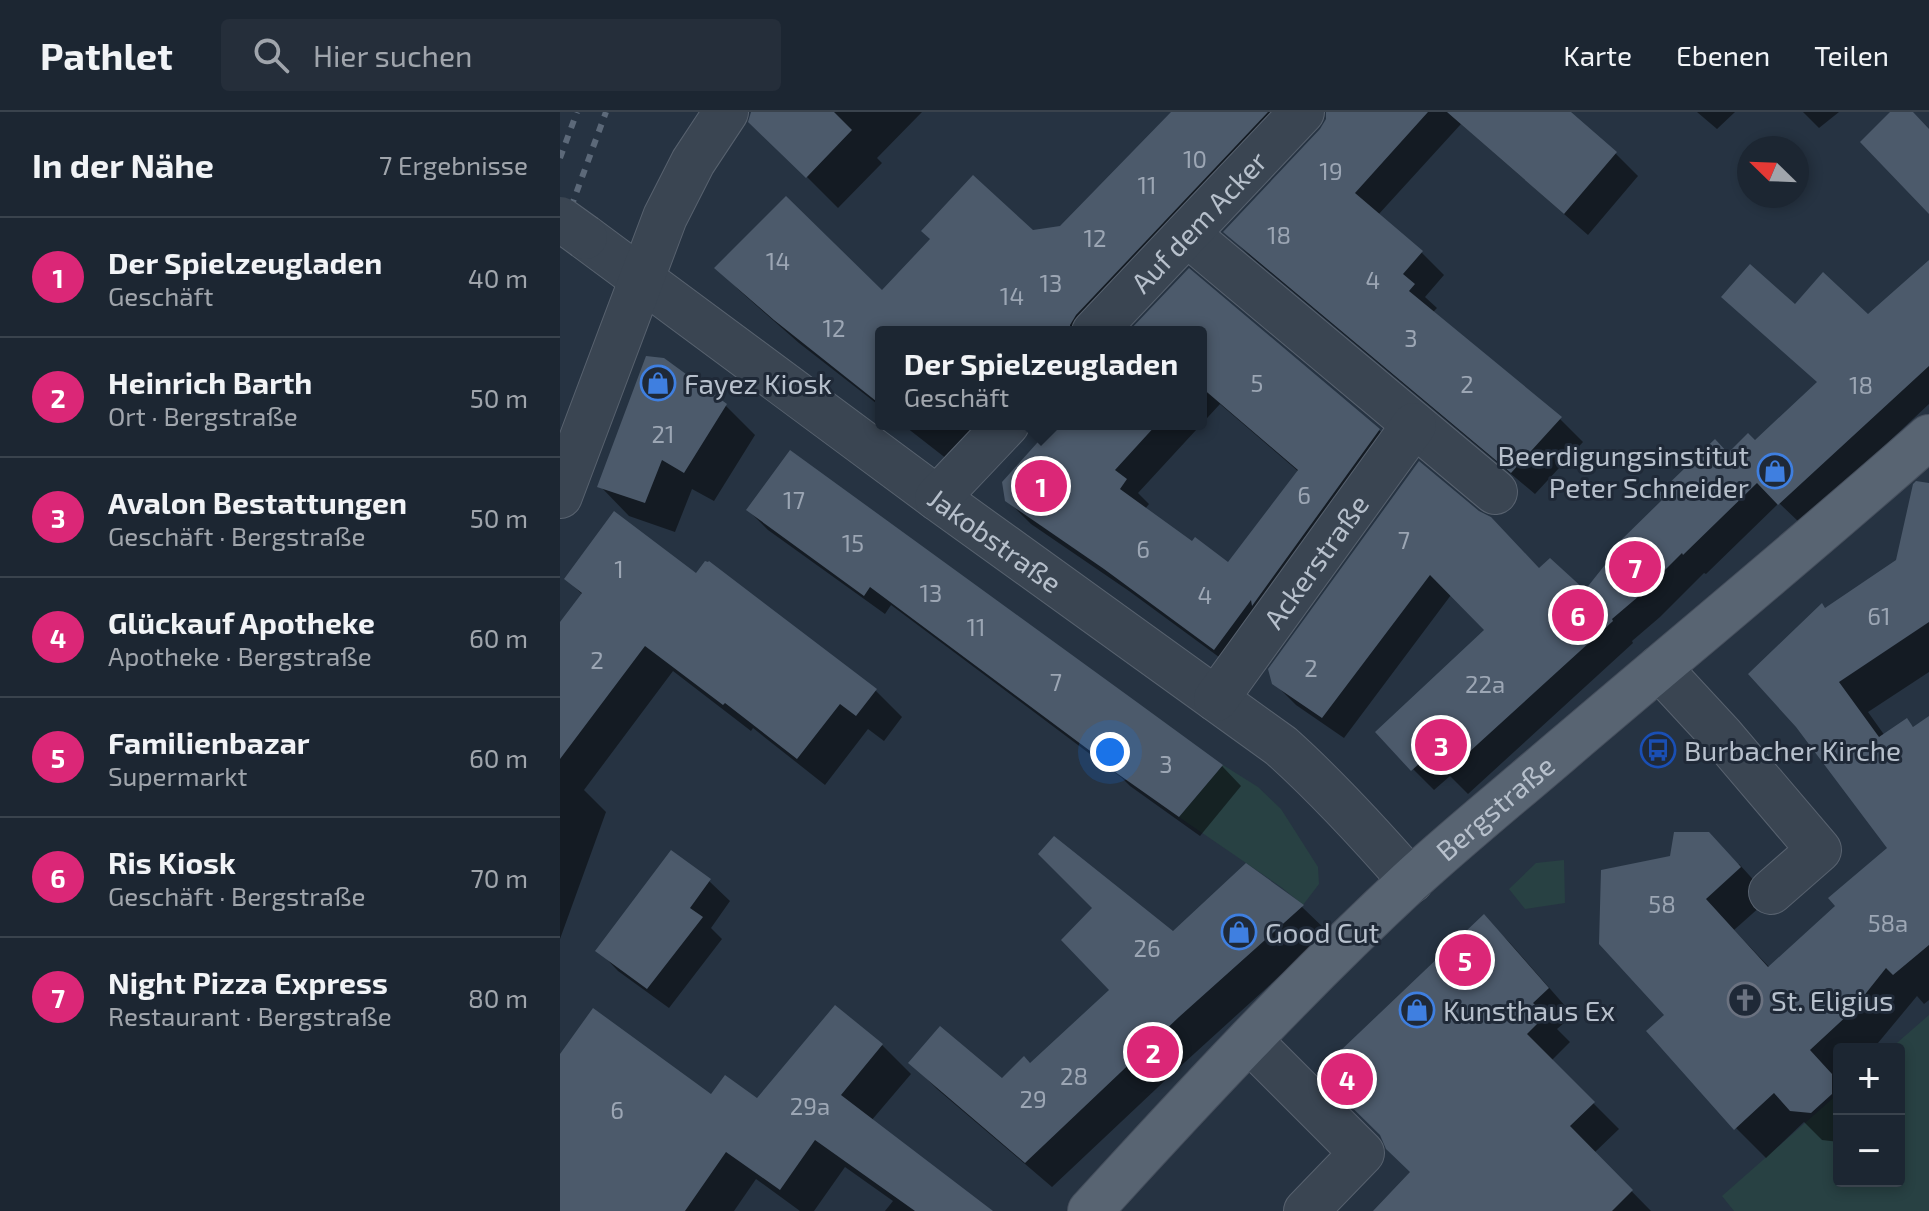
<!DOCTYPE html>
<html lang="de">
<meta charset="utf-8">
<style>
:root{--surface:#1c2632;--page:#252e3a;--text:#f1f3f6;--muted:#a0a5ac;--line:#3a434d;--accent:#db2777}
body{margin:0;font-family:"Exo 2",sans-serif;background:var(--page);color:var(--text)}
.controls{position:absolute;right:24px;bottom:24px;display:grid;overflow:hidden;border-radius:8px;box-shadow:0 4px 12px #0003}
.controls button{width:72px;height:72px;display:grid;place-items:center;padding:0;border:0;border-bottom:2px solid var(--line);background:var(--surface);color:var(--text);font:40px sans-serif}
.compass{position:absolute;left:1177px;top:24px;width:72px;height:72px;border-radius:50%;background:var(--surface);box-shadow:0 4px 12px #0003;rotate:293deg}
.you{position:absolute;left:550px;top:640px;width:28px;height:28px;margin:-20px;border:6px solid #fff;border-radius:50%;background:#1a73e8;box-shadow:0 0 0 12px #1a73e833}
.badge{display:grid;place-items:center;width:52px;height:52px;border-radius:50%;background:var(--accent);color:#fff;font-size:26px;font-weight:700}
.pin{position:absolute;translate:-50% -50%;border:4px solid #fff;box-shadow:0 2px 8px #0006}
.popup{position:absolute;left:315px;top:214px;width:332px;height:104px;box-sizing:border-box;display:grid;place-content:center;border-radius:8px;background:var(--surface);filter:drop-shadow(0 2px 6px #0005);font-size:26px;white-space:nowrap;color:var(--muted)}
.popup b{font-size:30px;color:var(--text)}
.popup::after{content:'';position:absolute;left:50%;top:100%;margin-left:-16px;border:16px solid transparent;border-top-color:var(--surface)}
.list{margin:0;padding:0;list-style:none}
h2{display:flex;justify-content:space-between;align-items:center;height:104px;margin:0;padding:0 32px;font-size:34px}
h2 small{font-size:26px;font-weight:400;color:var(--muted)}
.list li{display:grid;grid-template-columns:52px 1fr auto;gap:24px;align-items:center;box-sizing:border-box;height:120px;padding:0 32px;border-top:2px solid var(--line)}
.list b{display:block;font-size:30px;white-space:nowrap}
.list p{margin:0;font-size:26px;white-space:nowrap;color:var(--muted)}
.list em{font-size:26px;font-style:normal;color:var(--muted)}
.icon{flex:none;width:44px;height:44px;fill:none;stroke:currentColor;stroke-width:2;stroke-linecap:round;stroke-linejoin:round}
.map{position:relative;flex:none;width:1369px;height:1099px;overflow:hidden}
header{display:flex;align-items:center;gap:48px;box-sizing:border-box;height:112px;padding:0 40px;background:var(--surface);border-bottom:2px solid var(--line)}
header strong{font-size:38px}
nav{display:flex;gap:44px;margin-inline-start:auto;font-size:28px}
.search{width:560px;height:72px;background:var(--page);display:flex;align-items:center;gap:20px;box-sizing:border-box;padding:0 28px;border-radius:8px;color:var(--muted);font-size:30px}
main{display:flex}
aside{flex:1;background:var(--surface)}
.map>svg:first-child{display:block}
</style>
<header>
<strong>Pathlet</strong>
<div class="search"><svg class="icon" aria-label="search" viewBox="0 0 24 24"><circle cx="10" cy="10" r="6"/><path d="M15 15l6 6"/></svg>Hier suchen</div>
<nav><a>Karte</a><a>Ebenen</a><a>Teilen</a></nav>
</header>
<main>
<aside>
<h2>In der Nähe<small>7 Ergebnisse</small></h2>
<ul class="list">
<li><span class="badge">1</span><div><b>Der Spielzeugladen</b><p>Geschäft</p></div><em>40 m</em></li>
<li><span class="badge">2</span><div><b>Heinrich Barth</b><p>Ort · Bergstraße</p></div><em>50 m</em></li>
<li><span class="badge">3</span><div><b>Avalon Bestattungen</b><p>Geschäft · Bergstraße</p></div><em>50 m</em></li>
<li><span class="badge">4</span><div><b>Glückauf Apotheke</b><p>Apotheke · Bergstraße</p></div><em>60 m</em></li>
<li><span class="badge">5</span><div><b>Familienbazar</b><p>Supermarkt</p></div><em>60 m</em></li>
<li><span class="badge">6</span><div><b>Ris Kiosk</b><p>Geschäft · Bergstraße</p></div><em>70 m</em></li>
<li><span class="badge">7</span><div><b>Night Pizza Express</b><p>Restaurant · Bergstraße</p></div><em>80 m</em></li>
</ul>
</aside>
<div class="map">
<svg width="1369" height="1099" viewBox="0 0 1369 1099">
<rect width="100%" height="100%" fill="#263342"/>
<path fill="#284143" d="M663,653L698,675L721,697L758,755L759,772L743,793L721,775L619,705Z
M1004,748L1005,791L965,797L949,777L976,751Z
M1369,903V1099H1174L1162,1084L1279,981V1069H1339V937H1330Z"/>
<path fill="#0007" fill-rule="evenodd" d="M206,0H362L317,46L322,51L278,96L194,12Z
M613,0H756L544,220H321V295L239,231L180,179L157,156L322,181L472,120L501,116Z
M768,0H1008L1055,41L1078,64L1028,123L901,12L818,103L861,140L884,163L865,185L877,196L872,201L1000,307L1023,330L975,382L689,143L666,120L762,18L768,5Z
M1137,0H1175L1157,17Z
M1243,0H1279L1259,16Z
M1369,151V292L1241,412L1219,391L1146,462L1144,461L1100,505L1072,529L1073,531L908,682L890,664L874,678L853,657L926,518L891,483L784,626L736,593L714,571L859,352L979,458L1026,481L1168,343L1195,330L1259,271L1235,194L1308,205Z
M629,159L819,318L842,341L678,559L569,479L471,412L447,388L497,312H641V220H571ZM660,292L739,360L669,453L632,432L585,397L589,392L578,381Z
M165,293L195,323L154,389L132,377L115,420L69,404L40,374Z
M342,312H445L392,351Z
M188,398L662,654L681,674L640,724L570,674L562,666L331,493L325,502L208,418Z
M1369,402V560L1308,600L1325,624L1347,609L1355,617L1369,607V888L1364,892L1357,884L1313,937H1279V1030L1262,1028L1244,1010L1206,1046L1176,1016L1107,904L1041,831L1179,752L1210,786L1174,818L1210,856L1278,795L1330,736L1238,614L1266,498L1338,449Z
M136,464L315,578L342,605L324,629L308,617L265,673L193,616L191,619L113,559L24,678L46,700L0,827V513L23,483L6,467Z
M686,754L742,795L768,820L613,961L492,1075L377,977L351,951L442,969L470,953Z
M149,769L170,789L151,816L162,827L109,896L58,859L38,838Z
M924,805L950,831L1013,903L997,917L1010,930L991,949L1059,1017L1034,1041L1091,1099H816L852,1060Z
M275,896L322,933L351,962L311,1009L428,1099H325L333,1089L285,1055L254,1099H240L196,1067L174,1099H0V945L152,985L198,989Z"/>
<path fill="#4c5a6b" d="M191,0H274L292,18L246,66L188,10Z
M611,0H708L516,203L510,213V220H321V293L214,208L154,156L226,84L322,178L370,127L361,119L413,63L473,118L500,114Z
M766,0H868L795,81L863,139L843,162L855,172L849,179L1002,305L951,361L663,120L760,17L766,7Z
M887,0H1011L1057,40L1004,102Z
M1330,0H1353L1369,17V102L1300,30Z
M1369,148V254L1218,393L1197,371L1123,443L1122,441L1079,484L1052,507L1053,509L885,662L868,644L851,659L815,620L924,518L870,463L762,606L712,572L708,557L859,349L919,399L931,405L979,456L990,446L1025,478L1052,444L1055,434L1102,388L1097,383L1155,327L1168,341L1188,321L1195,328L1257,270L1161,185L1190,152L1235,192L1263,160L1308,202Z
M629,156L820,317L692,494L691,488L654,538L544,457L445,389L442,370L494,312H597L555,358L567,367L560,377L632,429L635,425L668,450L738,358L641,275V220H568Z
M86,244L104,246L167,292L124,361L102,348L85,391L37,375Z
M230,338L574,588L663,653L619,705L548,655L549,653L310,475L304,484L186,398Z
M1356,369L1369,371V510L1279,570L1319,625L1347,606L1353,615L1369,604V833L1333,863L1326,856L1291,900L1250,938L1272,962V982L1251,1001L1230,999L1214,981L1174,1018L1086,919L1104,903L1039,832L1041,758L1110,744L1114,720H1149L1181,755L1146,787L1208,855L1275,794L1268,786L1327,736L1236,615L1188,562L1262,491L1265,496L1336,448L1353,372Z
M54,399L136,461L145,449L148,450L149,449L317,577L296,604L280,592L237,647L165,591L163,593L85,534L0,647V510L22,481L4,467Z
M494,724L613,819L686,751L744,793L619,905L465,1051L348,951L380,914L442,966L464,944L470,951L549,878L501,828L532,796L478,742Z
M111,738L151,767L130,796L143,805L87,877L35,839Z
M924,802L989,876L973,891L986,903L967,922L1035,990L1010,1014L1073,1078L1052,1099H813L850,1060L826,1037L820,1023L757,961Z
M275,893L323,932L281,983L433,1099H355L255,1028L220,1078L166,1040L125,1099H0V942L33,896L151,982L165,963L197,986Z"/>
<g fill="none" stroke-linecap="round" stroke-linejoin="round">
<g stroke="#58626f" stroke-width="46">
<g id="minor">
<path d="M627,122L935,380"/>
<path id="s1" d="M25,125L377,386L721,634C768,676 809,721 851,769"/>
<path id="s2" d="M534,220L742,0"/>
<path d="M0,384L105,105L133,50L166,0"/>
<path d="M377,386L447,312"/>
<path d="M1099,556L1162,624L1259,738L1211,780"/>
<path id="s3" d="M656,587L854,313"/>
<path d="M690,929L802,1041L746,1099"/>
</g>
</g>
<g stroke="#47505e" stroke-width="46">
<g id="major">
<path id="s4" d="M530,1099C633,986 738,873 850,769C899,724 951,682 1001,639C1124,534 1248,432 1369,325"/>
</g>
</g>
<use href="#minor" stroke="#3a4552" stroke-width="44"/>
<use href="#major" stroke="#586472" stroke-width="44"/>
<path stroke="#5c6979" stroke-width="6" stroke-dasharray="8 8" stroke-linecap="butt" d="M0,46L17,0
M0,125L46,0"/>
<g stroke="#58626f" stroke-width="46" stroke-linecap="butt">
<path id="minor-bridge" d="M0,107L25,125"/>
</g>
<use href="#minor-bridge" stroke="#3a4552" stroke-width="44"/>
</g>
<defs>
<g id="shop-ring" transform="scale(1.8)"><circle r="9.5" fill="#1f2937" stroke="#3f7fe0" stroke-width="1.5"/><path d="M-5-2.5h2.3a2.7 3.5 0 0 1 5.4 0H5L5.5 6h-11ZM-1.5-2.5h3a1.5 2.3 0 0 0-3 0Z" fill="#3f7fe0"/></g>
<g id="bus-ring" transform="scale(1.8)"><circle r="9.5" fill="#1f2937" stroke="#1a4fb4" stroke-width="1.5"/><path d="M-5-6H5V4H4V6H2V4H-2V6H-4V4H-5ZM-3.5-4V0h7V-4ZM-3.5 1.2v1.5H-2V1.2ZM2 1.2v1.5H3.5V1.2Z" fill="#1a4fb4"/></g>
<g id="church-ring" transform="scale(1.8)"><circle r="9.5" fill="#1f2937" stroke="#6b7280" stroke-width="1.5"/><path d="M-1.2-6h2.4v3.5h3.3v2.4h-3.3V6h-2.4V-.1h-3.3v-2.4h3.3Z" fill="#6b7280"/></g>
</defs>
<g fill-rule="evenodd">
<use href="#shop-ring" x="98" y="271"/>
<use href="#shop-ring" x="1215" y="359"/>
<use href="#bus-ring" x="1098" y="638"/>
<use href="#shop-ring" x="679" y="820"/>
<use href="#church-ring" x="1185" y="888"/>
<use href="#shop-ring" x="857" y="898"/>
</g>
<g text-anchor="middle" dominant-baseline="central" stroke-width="6" stroke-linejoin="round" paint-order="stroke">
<g font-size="24" fill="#9ca6b4">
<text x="635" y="46">10</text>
<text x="771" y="58">19</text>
<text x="587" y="72">11</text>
<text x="719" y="122">18</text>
<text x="535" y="125">12</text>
<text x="218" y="148">14</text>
<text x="813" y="167">4</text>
<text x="491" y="170">13</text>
<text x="452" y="183">14</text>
<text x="274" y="215">12</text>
<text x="851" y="225">3</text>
<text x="697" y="270">5</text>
<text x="907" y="271">2</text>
<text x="1301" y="272">18</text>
<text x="103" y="321">21</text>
<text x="744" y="382">6</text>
<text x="234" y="387">17</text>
<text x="844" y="427">7</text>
<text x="293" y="430">15</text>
<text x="583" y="436">6</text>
<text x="59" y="456">1</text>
<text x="371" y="480">13</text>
<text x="645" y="482">4</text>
<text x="1319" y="503">61</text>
<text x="416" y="514">11</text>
<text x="37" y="547">2</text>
<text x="751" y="555">2</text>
<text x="496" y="569">7</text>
<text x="925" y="571">22a</text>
<text x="606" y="651">3</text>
<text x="1102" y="791">58</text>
<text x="1328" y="810">58a</text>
<text x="587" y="835">26</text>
<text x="514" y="963">28</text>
<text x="473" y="986">29</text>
<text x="250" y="993">29a</text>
<text x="57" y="997">6</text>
</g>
<g font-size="28" fill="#b7c0cc" stroke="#1f2937">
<text stroke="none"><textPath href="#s2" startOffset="152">Auf dem Acker</textPath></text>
<text stroke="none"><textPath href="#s1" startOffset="510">Jakobstraße</textPath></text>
<text stroke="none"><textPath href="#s3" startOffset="170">Ackerstraße</textPath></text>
<text stroke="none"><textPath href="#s4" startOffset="572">Bergstraße</textPath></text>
</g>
<g font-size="28" fill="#b7c0cc" stroke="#1f2937" text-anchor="start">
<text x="124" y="271">Fayez Kiosk</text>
<text x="1189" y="343" text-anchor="end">Beerdigungsinstitut<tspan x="1189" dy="32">Peter Schneider</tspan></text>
<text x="1124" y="638">Burbacher Kirche</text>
<text x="705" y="820">Good Cut</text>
<text x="1211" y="888">St. Eligius</text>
<text x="883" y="898">Kunsthaus Ex</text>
</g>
</g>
</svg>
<div class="controls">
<button>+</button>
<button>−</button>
</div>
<svg class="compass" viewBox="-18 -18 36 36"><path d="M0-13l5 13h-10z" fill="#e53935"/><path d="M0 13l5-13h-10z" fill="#a0a5ac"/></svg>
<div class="you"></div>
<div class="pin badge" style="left:481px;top:374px">1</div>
<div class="popup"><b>Der Spielzeugladen</b>Geschäft</div>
<div class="pin badge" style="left:593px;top:940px">2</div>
<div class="pin badge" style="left:881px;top:633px">3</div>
<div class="pin badge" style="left:787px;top:967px">4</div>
<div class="pin badge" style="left:905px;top:848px">5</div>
<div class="pin badge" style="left:1018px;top:503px">6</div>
<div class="pin badge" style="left:1075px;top:455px">7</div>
</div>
</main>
